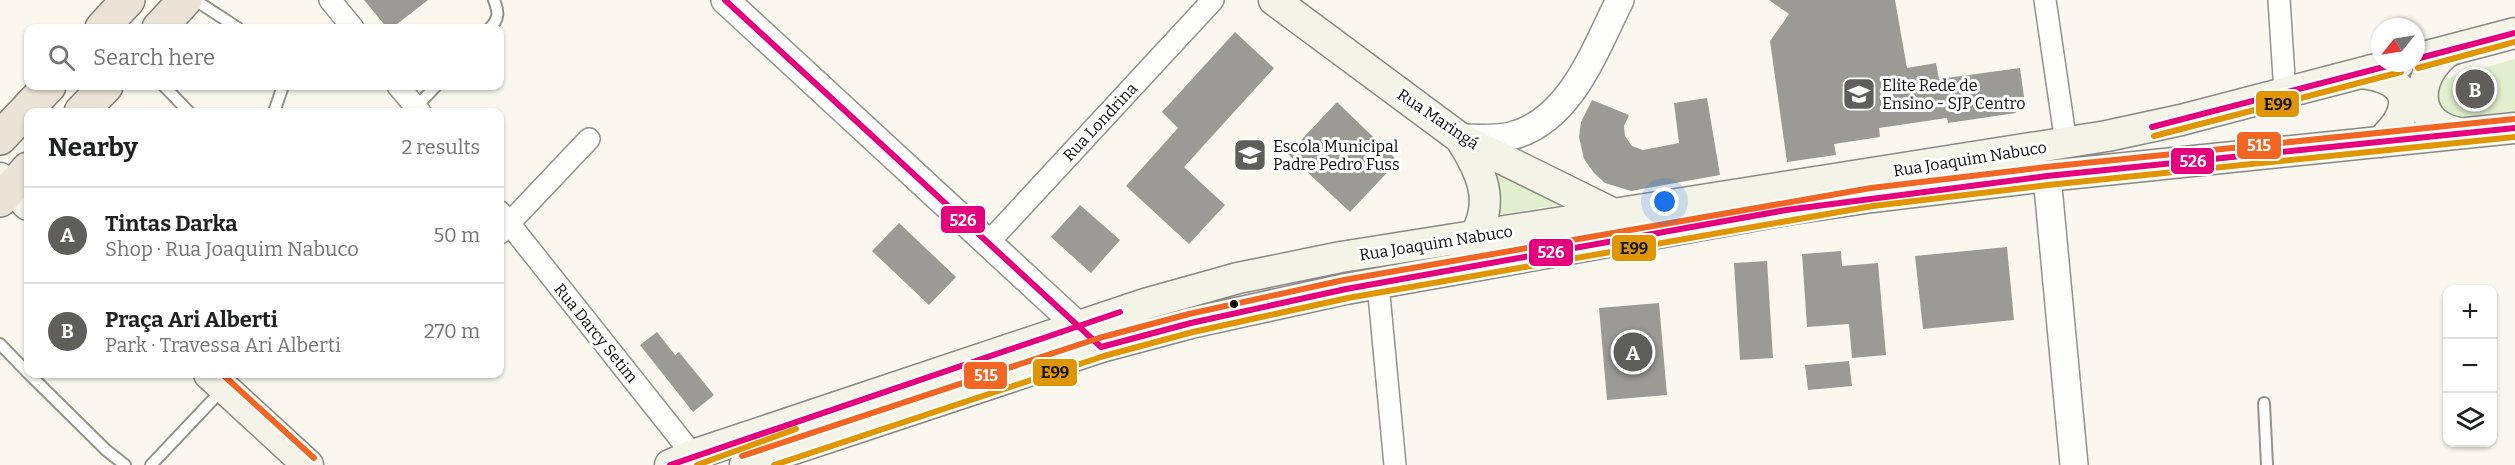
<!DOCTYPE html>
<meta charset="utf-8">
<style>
:root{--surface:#fff;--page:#f2f2f2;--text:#202124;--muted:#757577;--line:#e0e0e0;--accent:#5f5e5a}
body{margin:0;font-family:Bitter,serif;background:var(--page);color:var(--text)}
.controls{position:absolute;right:18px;bottom:18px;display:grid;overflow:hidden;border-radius:12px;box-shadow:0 2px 4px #0004}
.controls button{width:54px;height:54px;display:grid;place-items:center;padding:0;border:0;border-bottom:2px solid var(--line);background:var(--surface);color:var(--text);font:30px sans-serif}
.compass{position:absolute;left:2371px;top:18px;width:54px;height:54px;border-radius:50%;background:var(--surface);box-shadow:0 2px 4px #0004;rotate:240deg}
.you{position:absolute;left:1665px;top:202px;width:21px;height:21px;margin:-15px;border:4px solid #fff;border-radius:50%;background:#1a73e8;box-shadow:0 0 0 9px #1a73e833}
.badge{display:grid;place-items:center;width:39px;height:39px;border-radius:50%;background:var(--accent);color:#fff;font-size:20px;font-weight:700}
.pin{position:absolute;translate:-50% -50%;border:3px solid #fff;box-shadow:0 2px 6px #0006}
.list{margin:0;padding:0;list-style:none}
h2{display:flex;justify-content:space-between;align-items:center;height:78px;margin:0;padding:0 24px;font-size:26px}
h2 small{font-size:20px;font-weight:400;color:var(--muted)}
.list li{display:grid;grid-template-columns:39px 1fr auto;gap:18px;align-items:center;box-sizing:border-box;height:96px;padding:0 24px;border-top:2px solid var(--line)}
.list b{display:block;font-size:22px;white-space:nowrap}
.list p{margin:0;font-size:20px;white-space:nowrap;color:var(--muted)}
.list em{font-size:20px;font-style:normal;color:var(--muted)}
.icon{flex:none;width:33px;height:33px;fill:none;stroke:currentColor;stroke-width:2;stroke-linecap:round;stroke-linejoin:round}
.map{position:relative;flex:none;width:2515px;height:465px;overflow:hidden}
.search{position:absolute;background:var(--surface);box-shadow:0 2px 4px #0004;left:24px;top:24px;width:480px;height:66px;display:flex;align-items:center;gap:15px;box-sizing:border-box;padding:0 21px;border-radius:12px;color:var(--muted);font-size:22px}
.panel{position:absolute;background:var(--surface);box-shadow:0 2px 4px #0004;left:24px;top:108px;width:480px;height:270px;border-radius:12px}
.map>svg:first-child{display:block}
</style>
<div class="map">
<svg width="2515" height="465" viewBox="0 0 2515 465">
<rect width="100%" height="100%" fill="#faf8ee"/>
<path fill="#e1efcf" d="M2515,59V112L2457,117L2439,112L2436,84L2441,80Z
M1495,165L1569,203L1492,216Z"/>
<path fill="#9c9a95" d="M364,0H428L392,28H387Z
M1769,0H1895L1907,68L1936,63L1939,79L2020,68L2024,97L2013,98L2016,113L1948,123L1947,118L1879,128L1880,137L1834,144L1836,155L1787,162L1770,41L1789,14Z
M1235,32L1274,68L1184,167L1225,205L1189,244L1126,186L1178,128L1162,112Z
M1707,98L1720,175L1631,191L1605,183L1594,173L1584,159L1579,137L1581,122L1592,100L1629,115L1624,126L1625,136L1632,146L1643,150L1679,143L1674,103Z
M1337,102L1398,161L1350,212L1288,154Z
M1080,205L1120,240L1091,273L1051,237Z
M899,223L956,277L929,305L872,251Z
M2007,247L2014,320L1923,329L1915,256Z
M1841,251L1842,266L1878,263L1886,355L1852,358L1849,324L1807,327L1802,254Z
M1767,261L1773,358L1740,360L1734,263Z
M1659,303L1667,395L1607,400L1599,308Z
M657,332L675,355L679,352L714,395L693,412L640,345Z
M1849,361L1852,386L1808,390L1805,365Z"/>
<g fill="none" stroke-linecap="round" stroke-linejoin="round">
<g stroke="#93928d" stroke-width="14">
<path id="service" d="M195,0L238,28
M490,28C499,19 499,12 494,0
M164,86L189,112
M416,107L436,86
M274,112L283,86
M0,344L28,373
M29,374L106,450L125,465
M2264,403L2267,465
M151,465L222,390"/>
</g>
<g stroke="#93928d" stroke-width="24">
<path id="minor" d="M330,0L353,28
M2045,0L2066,143
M2279,0L2285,93
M398,86L420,112
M500,212L693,455
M500,233L589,139
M988,243L1213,0
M1378,284L1395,465"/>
</g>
<g stroke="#93928d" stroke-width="30">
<path id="tertiary" d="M725,0L1077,325
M1460,138C1477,138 1494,140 1511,136C1571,121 1595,49 1620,0
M2047,176L2074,465"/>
</g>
<g stroke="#898884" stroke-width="33">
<path id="secondary" d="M1274,0L1460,138L1616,215
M2450,50C2413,75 2411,125 2460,133
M2431,55L2515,33
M2361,73C2412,78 2417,110 2380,142
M1460,138C1486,178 1497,208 1466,250
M0,178L28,205
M209,374L308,465
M670,465L693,455L1145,304L1238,278L1341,257L2107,136L2181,120L2399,63
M745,465L1101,347L1191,323L1346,289L1786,210L1872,197L2047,176L2515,128"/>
</g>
<g stroke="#807f7a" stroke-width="36">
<path id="trunk" d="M102,28L128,0
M159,28L185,0
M81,112L106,86
M0,138L49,86
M0,200L28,169"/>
</g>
<use href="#service" stroke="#fefefc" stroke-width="10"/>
<use href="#minor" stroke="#fefefc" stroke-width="21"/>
<use href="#tertiary" stroke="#fefefc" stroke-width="27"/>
<use href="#secondary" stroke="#f4f3e8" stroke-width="30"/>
<use href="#trunk" stroke="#eae3d6" stroke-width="33"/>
<g stroke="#fff" stroke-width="10">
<path id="bus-1" d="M725,0L1101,347L1191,323L1346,289L1786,210L2047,176L2515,128
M2416,59L2515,33
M2152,127L2399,63
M670,465L1120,312"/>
</g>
<g stroke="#fff" stroke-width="10">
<path id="bus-2" d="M2418,68L2515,42
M2154,136L2401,72
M697,465L796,429
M774,465L1104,356L1193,332L1348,298L1873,206L2048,185L2515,137"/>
</g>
<g stroke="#fff" stroke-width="10">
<path id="bus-3" d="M222,374L314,458
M742,456L1099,338L1189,314L1344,280L1871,188L2046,167L2514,119"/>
</g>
<use href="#bus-1" stroke="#e5007d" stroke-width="6"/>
<use href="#bus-2" stroke="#df9601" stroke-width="6"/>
<use href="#bus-3" stroke="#f26522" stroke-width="6"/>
</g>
<defs>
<g id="school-square" transform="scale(1.725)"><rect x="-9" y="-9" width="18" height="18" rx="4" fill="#5f5e5a" stroke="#fff"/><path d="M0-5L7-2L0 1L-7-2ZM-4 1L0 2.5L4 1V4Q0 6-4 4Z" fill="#fff"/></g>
</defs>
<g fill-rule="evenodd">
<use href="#school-square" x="1859" y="94"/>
<use href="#school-square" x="1250" y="155"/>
</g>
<circle fill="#0b0b0b" stroke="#fff" stroke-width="2" cx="1234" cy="304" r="5"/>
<g text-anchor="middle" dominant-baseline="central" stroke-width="6" stroke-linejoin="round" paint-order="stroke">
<g font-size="16" fill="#0b0b0b" stroke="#fff" text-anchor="start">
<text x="1882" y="85">Elite Rede de<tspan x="1882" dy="18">Ensino - SJP Centro</tspan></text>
<text x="1273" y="146">Escola Municipal<tspan x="1273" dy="18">Padre Pedro Fuss</tspan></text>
</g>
<g font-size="16" fill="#0b0b0b" stroke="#fff">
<text transform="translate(1438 119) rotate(34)">Rua Maringá</text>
<text transform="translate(1100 122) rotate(-47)">Rua Londrina</text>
<text transform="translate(1970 159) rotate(-9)">Rua Joaquim Nabuco</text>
<text transform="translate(1436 243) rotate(-9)">Rua Joaquim Nabuco</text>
<text transform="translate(596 333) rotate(51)">Rua Darcy Setim</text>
</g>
</g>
<g stroke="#fff" stroke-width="2">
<rect x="2255" y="90" width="45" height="28" rx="6" fill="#df9601"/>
<rect x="2236" y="131" width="46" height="29" rx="6" fill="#f26522"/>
<rect x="2170" y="147" width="45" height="28" rx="6" fill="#e5007d"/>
<rect x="940" y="205" width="46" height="29" rx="6" fill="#e5007d"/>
<rect x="1611" y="234" width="46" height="28" rx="6" fill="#df9601"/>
<rect x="1528" y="238" width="46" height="29" rx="6" fill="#e5007d"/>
<rect x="1032" y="358" width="46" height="29" rx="6" fill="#df9601"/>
<rect x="963" y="361" width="45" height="29" rx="6" fill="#f26522"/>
</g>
<g font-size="16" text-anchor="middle" font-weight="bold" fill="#fff">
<text x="2259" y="151">515</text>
<text x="2193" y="167">526</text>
<text x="963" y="226">526</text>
<text x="1551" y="258">526</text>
<text x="986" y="381">515</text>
</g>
<g font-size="16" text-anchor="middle" font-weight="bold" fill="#111">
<text x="2278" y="110">E99</text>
<text x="1634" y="254">E99</text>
<text x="1055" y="378">E99</text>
</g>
</svg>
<div class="controls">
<button>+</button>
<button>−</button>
<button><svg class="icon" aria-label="layers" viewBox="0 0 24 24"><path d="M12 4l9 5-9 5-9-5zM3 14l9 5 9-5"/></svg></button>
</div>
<svg class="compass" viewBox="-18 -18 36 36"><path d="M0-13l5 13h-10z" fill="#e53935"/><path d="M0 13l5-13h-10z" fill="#757577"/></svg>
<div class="you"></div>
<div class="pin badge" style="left:1633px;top:352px">A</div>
<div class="pin badge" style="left:2475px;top:89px">B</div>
<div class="search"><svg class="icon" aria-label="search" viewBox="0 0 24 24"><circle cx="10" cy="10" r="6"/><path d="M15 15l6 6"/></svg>Search here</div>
<section class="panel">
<h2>Nearby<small>2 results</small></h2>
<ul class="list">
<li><span class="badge">A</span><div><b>Tintas Darka</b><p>Shop · Rua Joaquim Nabuco</p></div><em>50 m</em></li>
<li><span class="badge">B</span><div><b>Praça Ari Alberti</b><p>Park · Travessa Ari Alberti</p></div><em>270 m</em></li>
</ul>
</section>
</div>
